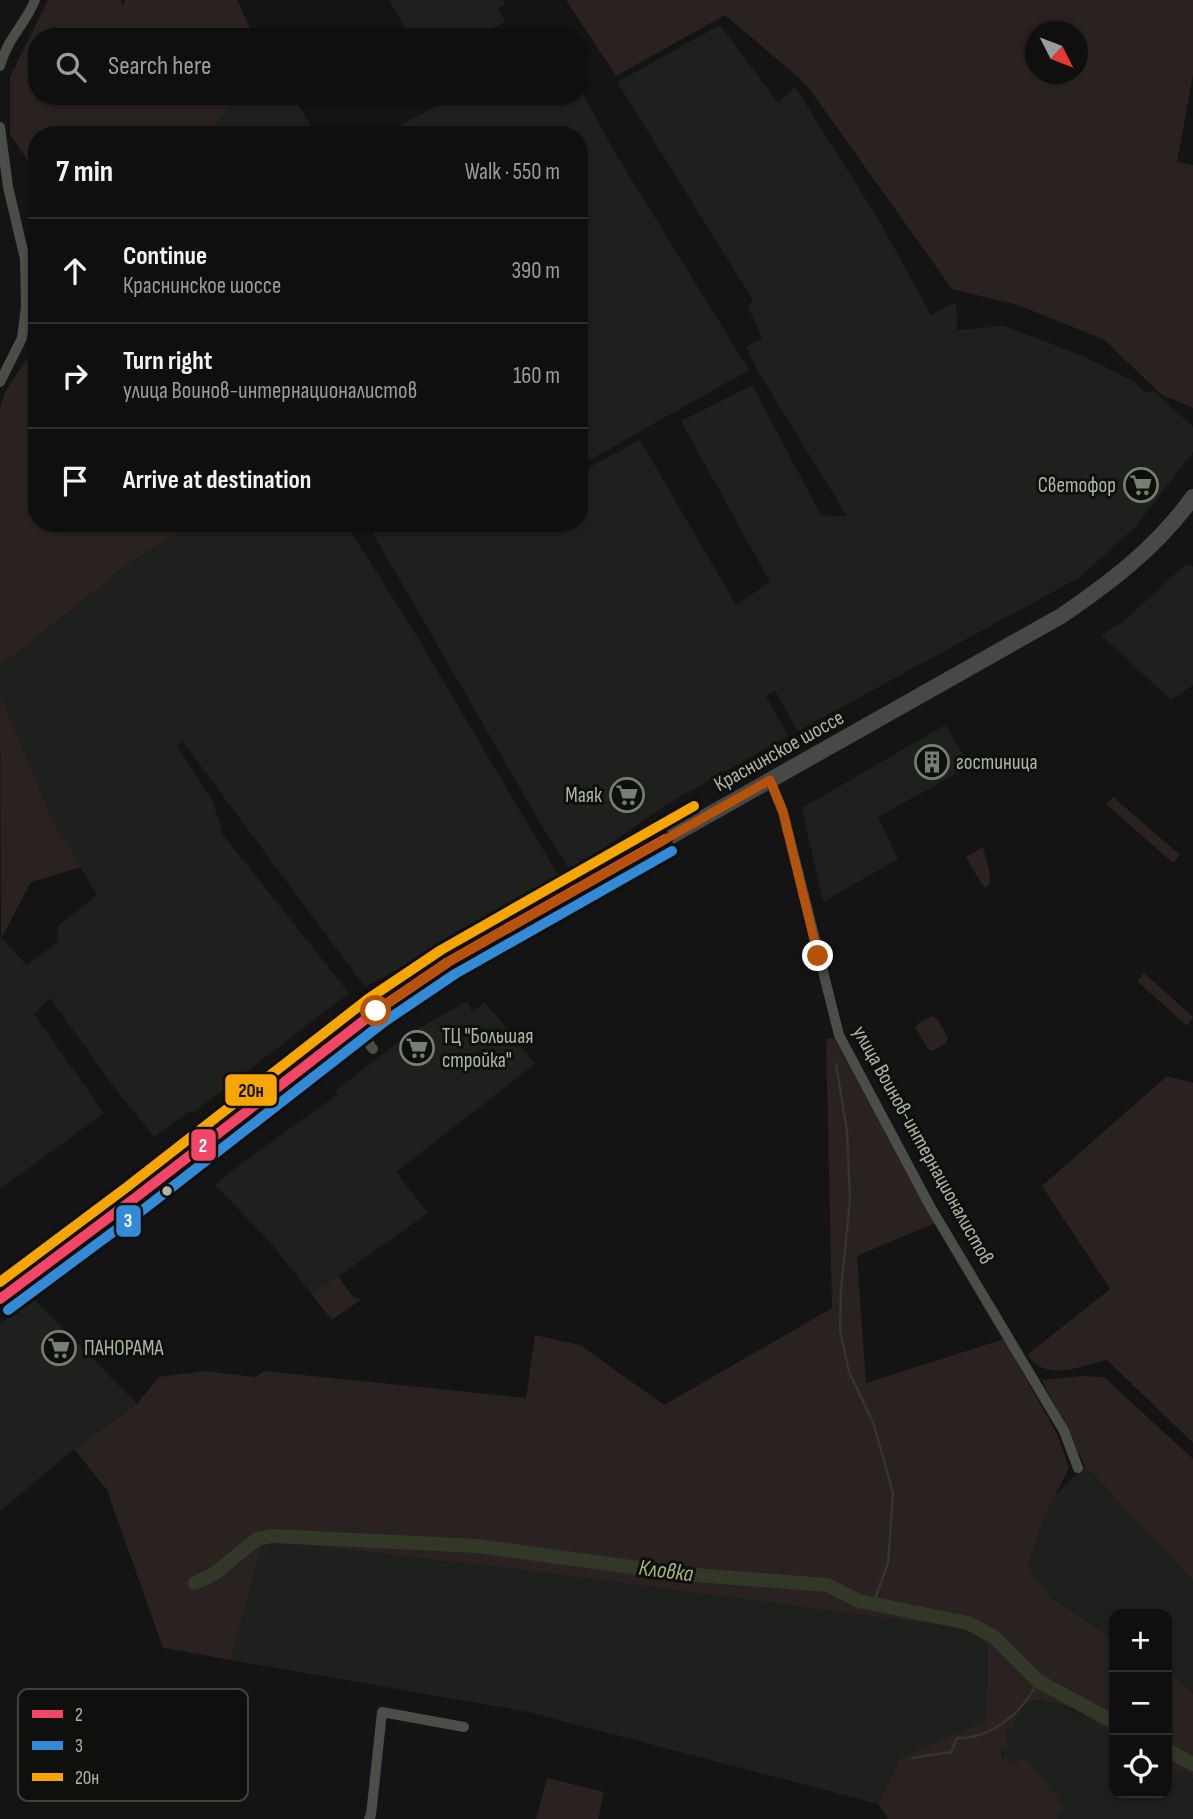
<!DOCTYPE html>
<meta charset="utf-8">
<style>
:root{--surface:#0f0f0f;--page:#181818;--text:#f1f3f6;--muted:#9b9c9e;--line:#2f2f2f}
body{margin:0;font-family:"Sofia Sans Condensed",sans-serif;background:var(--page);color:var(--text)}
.controls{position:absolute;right:21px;bottom:21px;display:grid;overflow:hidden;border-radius:14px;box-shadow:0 2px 5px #0004}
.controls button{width:63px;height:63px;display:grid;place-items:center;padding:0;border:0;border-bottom:2px solid var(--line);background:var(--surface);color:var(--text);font:35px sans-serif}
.compass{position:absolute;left:1025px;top:21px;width:63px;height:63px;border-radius:50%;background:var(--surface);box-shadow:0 2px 5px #0004;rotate:132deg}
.stop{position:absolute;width:21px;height:21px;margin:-16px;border:5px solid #b45309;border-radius:50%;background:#fff}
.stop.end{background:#b45309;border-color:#fff;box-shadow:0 2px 7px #0008}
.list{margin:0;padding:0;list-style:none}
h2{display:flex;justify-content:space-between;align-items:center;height:91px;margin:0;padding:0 28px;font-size:30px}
h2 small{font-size:23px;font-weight:400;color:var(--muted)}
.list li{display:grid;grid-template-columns:46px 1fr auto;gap:21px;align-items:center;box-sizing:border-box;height:105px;padding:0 28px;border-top:2px solid var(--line)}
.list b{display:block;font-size:26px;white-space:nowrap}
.list p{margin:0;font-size:23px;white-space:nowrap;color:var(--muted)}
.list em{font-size:23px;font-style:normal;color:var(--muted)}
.icon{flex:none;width:38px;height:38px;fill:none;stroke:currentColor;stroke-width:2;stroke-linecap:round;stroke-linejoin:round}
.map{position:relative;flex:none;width:1193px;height:1819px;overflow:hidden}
.search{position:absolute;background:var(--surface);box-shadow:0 2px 5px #0004;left:28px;top:28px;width:560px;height:77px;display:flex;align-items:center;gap:18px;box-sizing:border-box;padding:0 24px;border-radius:28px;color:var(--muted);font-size:26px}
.panel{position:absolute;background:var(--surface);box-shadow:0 2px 5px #0004;left:28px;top:126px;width:560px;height:406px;border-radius:28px}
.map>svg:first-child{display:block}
</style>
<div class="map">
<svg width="1193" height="1819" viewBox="0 0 1193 1819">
<rect width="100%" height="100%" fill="#141414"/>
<path fill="#1e201e" d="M389,0H503L505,4L498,8L506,21L477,37H410Z
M720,25L778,103L795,87L880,222L931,315L956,302L957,330L1004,326L1078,354L1133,381L1145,392L1154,391L1193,427V452L1135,527L1080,577L798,731L775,691L766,696L788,736L667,804L571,871L546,833L367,523H579V473L640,440L736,605L770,582L681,421L752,385L821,515L847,516L759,373L746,347L762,338L748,307L753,300L617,82Z
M579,87L617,156L749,370L579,466V135H380L457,96H579Z
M238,96H293L316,135H216V126Z
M193,523H345L410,625L561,880L365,987L183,742L177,746L213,801L223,835L349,993L194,1112L190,1111L154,1137L117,1091L50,998L34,1014L104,1113L0,1189V937L27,965L58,942V926L97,895L54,823L0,694V666L99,588L116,572Z
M1186,564L1193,567V685L1171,700L1101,635L1123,622Z
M945,725L970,766L878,817L898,859L823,902L802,808Z
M467,1001L472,1012L485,1002L535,1064L396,1172L428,1213L312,1295L271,1243L215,1185L239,1165L337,1095L335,1091L409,1034Z
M33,1298L137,1404L74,1449L0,1511V1324Z
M1085,1466L1193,1581V1693L1167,1669V1614H1114V1639L1050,1597L1028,1566L1045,1515L1055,1495Z
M263,1540L554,1574L968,1629L987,1644L986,1722L900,1758L878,1804L528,1712L231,1660Z
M1049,1700L1101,1724L1114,1737V1793H1167V1775L1179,1773L1185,1768L1193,1779V1819H1059L1056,1815L1065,1807L1026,1759L1009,1764L1004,1759L1001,1747L1005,1730L1014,1728L1018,1712L1028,1702Z"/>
<path fill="#2a2121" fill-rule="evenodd" d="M48,0H121L122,7L125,0H237L254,37H37V96H238L216,125V135H37V175L10,134V77Z
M566,0H1193V75L1177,162L1193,165V408L1162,395L1103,339L1018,305L952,289L811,91L798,77L725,15L616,76ZM1036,32H1078V74H1036Z
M37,343V523H193L116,572L99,588L0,666V408L5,392Z
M0,694L54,823L82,867L31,882L1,939Z
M1113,797L1180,855L1173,863L1106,804Z
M983,847L990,874L989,885L984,888L966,857Z
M1144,973L1193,1017L1187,1026L1137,981Z
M932,1016L936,1017L948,1038L945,1044L932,1051L928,1049L915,1027L916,1025Z
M835,1038L935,1223L857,1256L866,1383L1004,1339L1057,1434L1069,1468L1045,1515L1028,1566L1050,1597L1114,1639V1737C1099,1722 1047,1690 1026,1704C1018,1710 1016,1718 1014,1728L1005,1730L1008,1745L1001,1747L1003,1759L1008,1758L1010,1764L1026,1758L1065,1807L1056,1815L1059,1819H888L878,1804L900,1758L986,1721L987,1644L968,1629L554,1574L263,1540L231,1660L163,1648L107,1490L74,1449L137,1404L159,1377L204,1371L255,1377L264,1371L526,1398L535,1335L580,1345L664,1405L832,1308L826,1039Z
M1167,1076L1193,1083V1443L1107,1360C1078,1366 1048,1383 1027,1355L1110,1289L1042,1186Z
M338,1276L353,1297L362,1299L332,1320L312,1295Z
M1082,1376L1104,1377L1193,1459V1581L1085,1466L1042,1380Z
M1167,1669L1193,1693V1779L1185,1768L1179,1773L1167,1775Z
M547,1778L604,1792L598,1819H536Z"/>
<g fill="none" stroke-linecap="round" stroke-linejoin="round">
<path stroke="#323727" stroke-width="2.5" d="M836,1064L847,1131L850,1200L841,1289L840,1330L849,1372L873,1422L893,1493L888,1563L873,1604
M912,1758L951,1752L957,1738C992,1739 1024,1711 1038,1681"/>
<path stroke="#323727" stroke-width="14" d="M195,1583L214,1574L257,1539L272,1536L478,1546L682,1574L827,1585L859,1601L968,1623L994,1637L1038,1681L1114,1722
M1167,1750L1193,1764"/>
<path stroke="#4b4d48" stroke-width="10" d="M0,66C8,37 25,25 35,0
M0,127L8,187L25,259L26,306L22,338L0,382
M770,780L783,812L839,1035L931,1208L1064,1431L1078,1468
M356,1026L373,1049
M369,1819L371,1815L382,1712L464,1727"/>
<path stroke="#474946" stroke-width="16" d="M0,1299L135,1198L376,1011L448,962L1061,616C1111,582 1157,547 1193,497"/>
<g stroke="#0f100e" stroke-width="16">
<path id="bus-1" d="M0,1299L135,1198L376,1011L448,962L665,839"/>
</g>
<g stroke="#0f100e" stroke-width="16">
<path id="bus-2" d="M8,1310L144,1209L384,1022L455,974L672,851"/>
</g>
<g stroke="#0f100e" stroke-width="16">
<path id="bus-3" d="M0,1282L127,1187L368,999L441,950L694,806"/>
</g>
<use href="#bus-1" stroke="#f34667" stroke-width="10"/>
<use href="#bus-2" stroke="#338bd7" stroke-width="10"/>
<use href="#bus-3" stroke="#f7a600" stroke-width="10"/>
</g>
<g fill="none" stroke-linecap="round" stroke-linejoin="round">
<path stroke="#b45309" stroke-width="9" d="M376,1011L448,962L770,780L783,812L818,956"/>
</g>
<defs>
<g id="supermarket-ring" transform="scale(1.75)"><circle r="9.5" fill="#0f100e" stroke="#777e72" stroke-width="1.5"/><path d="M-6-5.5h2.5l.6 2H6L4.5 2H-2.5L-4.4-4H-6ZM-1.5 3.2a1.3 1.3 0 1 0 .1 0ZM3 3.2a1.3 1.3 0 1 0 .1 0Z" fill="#777e72"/></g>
<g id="building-ring" transform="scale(1.75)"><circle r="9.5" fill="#0f100e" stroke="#777e72" stroke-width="1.5"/><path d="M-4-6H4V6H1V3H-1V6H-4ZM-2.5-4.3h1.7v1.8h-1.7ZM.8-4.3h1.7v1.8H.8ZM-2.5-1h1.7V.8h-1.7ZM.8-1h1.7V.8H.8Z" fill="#777e72"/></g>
</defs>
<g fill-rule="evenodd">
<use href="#supermarket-ring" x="1141" y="485"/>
<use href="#building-ring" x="932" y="762"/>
<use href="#supermarket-ring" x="627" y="795"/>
<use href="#supermarket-ring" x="417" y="1048"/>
<use href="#supermarket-ring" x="59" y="1348"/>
</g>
<circle fill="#adb7a4" stroke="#0f100e" stroke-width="2.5" cx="167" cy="1191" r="6"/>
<g text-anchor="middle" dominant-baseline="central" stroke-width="6" stroke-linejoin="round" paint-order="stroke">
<g font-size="21" fill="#adb7a4" stroke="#0f100e" text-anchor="start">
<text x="1116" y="485" text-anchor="end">Светофор</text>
<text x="956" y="762">гостиница</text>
<text x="602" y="795" text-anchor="end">Маяк</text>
<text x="442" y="1036">ТЦ "Большая<tspan x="442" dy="24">стройка"</tspan></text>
<text x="84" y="1348">ПАНОРАМА</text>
</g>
<g font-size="21" fill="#adb7a4" stroke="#0f100e">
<text transform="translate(779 751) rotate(-29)">Краснинское шоссе</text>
<text transform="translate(923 1145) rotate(61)">улица Воинов-интернационалистов</text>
</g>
<g font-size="23" font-style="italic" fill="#a4b578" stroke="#0f100e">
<text transform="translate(666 1571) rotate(7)">Кловка</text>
</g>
</g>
<rect x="18" y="1689" width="230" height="112" rx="10" fill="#0f100e" stroke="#3e423b" stroke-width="2"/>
<rect x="32" y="1710" width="31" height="8" fill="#f34667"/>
<rect x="32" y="1741" width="31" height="9" fill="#338bd7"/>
<rect x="32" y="1773" width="31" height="8" fill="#f7a600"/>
<g font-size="19" fill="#adb7a4">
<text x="75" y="1721">2</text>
<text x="75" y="1752">3</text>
<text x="75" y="1784">20н</text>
</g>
<g stroke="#0f100e" stroke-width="2.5">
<rect x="224" y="1073" width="54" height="34" rx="7" fill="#f7a600"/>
<rect x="190" y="1128" width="27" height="34" rx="7" fill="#f34667"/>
<rect x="115" y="1204" width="27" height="34" rx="7" fill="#338bd7"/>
</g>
<g font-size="19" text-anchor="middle" font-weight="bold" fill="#fff">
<text x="203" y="1152">2</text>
<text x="128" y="1227">3</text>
</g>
<g font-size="19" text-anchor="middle" font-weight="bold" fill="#111">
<text x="251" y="1097">20н</text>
</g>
</svg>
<div class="controls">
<button>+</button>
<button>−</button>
<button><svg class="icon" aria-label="locate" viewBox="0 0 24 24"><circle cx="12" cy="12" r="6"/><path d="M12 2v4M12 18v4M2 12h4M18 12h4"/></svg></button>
</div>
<svg class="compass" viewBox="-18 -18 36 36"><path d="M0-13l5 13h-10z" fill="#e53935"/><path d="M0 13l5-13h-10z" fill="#9b9c9e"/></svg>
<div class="stop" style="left:376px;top:1011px"></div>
<div class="stop end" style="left:818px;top:956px"></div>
<div class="search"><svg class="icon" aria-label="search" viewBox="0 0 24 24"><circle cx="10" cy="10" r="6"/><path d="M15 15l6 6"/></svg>Search here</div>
<section class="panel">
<h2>7 min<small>Walk · 550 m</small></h2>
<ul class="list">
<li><svg class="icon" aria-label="ahead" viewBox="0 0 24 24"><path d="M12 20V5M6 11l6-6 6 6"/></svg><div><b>Continue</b><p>Краснинское шоссе</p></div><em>390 m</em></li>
<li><svg class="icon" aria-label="right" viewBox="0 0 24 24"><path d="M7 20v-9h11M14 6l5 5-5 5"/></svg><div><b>Turn right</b><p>улица Воинов-интернационалистов</p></div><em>160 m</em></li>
<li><svg class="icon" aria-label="arrive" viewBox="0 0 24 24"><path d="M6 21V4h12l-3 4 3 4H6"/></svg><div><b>Arrive at destination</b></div></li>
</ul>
</section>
</div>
